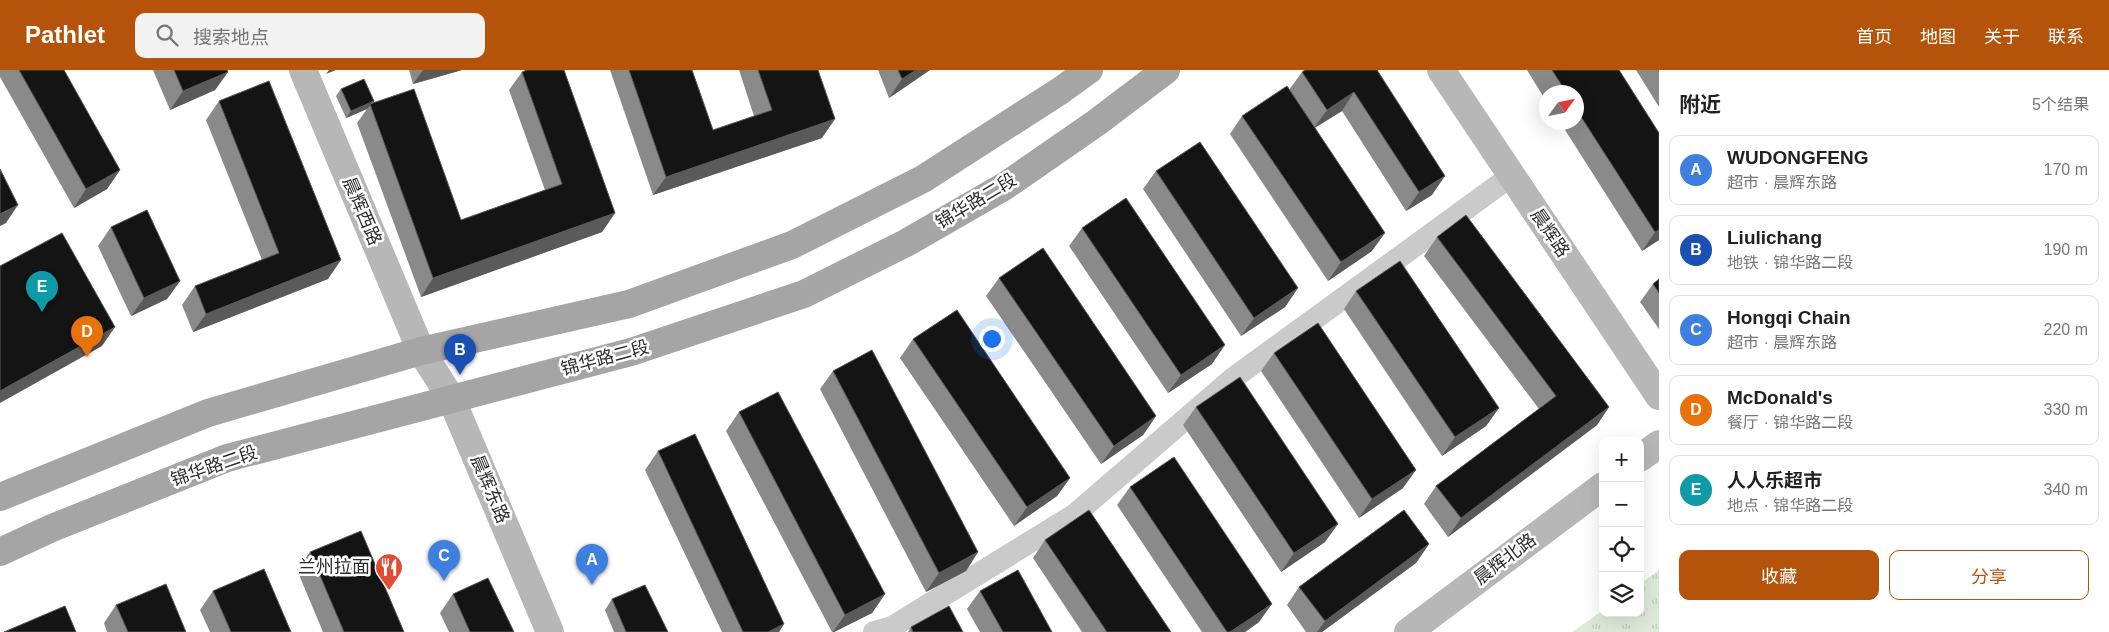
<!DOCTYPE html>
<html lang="zh">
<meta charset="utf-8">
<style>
:root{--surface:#fff;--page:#f2f2f2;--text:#222;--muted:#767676;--line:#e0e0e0;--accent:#b45309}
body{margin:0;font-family:Arial,"Noto Sans SC",sans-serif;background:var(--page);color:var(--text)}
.controls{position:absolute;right:15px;bottom:15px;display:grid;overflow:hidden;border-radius:10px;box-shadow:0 5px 20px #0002}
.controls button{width:45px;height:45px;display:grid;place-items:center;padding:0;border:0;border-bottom:1px solid var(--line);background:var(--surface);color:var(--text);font:25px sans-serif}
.compass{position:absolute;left:1539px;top:15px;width:45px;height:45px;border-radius:50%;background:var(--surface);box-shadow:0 5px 20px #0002;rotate:57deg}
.you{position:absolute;left:991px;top:268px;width:18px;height:18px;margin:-12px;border:4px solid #fff;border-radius:50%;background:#1a73e8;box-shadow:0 0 0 8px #1a73e833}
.badge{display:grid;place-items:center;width:32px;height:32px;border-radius:50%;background:var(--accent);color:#fff;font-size:16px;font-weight:700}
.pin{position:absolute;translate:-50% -41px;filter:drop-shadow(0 1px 2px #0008)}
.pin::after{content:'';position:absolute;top:26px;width:18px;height:15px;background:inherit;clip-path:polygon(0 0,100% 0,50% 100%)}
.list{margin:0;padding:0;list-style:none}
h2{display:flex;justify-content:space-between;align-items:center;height:65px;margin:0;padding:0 20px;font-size:21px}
h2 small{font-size:16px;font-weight:400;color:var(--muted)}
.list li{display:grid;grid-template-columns:32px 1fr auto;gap:15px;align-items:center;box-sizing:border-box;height:70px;margin:0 10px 10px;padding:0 10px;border:1px solid var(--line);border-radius:10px}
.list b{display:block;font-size:19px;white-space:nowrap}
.list p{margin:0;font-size:16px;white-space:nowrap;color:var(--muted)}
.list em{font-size:16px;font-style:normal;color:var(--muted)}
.actions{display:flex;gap:10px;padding:15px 20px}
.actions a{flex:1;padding:11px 0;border:1px solid var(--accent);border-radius:10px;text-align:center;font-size:18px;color:var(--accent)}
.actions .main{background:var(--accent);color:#fff}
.icon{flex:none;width:28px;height:28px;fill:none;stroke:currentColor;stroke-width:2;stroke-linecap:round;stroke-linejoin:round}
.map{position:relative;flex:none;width:1659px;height:562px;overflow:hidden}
header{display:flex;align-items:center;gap:30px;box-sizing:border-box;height:70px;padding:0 25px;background:var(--accent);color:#fff}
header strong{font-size:24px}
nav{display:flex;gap:28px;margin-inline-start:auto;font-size:18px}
.search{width:350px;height:45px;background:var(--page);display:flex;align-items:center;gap:12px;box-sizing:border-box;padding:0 18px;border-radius:10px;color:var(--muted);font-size:19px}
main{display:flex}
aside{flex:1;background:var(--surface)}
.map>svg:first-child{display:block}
</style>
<header>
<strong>Pathlet</strong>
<div class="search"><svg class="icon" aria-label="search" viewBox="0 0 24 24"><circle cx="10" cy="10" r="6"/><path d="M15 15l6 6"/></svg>搜索地点</div>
<nav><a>首页</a><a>地图</a><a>关于</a><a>联系</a></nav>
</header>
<main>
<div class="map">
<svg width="1659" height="562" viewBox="0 0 1659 562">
<defs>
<pattern id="park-tufts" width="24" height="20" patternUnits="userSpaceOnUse" patternTransform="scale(1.25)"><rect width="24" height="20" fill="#dfeadb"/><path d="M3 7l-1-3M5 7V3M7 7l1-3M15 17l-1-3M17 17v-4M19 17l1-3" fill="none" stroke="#c0c9bc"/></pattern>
</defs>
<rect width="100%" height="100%" fill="#fff"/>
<path fill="url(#park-tufts)" d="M1659,500V562H1572L1603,540V543H1640V514Z"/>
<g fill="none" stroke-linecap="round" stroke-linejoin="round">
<path stroke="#cacaca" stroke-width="22" d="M874,562L892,557L1074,445L1232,309L1511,106"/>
<path stroke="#b7b7b7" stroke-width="28" d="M303,0L421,281L451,328L550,562
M1441,0L1659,326
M1640,388L1659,374
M1408,562L1603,416"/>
<path stroke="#a5a5a5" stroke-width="28" d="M0,427L208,343L421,281L629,234L792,175L923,109L1060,21L1089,0
M0,482L52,458L227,388L631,282L804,224L906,173L1005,116L1096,53L1166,0"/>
</g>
<path fill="#8a8a8a" d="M0,0H64L120,100L107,119L74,138L0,7Z
M153,0H227L228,2L215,20L170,40Z
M409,0H462L413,14Z
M610,0H692L713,60L754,46L739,0H818L822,68L653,125Z
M878,0H930L889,28Z
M1377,0L1432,125L1406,141L1342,41L1315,58L1372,181L1328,211L1230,64L1242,46L1289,20L1302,2Z
M1527,0H1619L1659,63V170L1642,181L1560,52H1576V22H1546V31Z
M1636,0H1659V37Z
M522,2L615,143L602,162L421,227L357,53L367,39L346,48L336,26L341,19L374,31L372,34L461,150L545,120L509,20Z
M219,31L328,209L193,262L182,235L195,216L262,190L206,50Z
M1156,101L1298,218L1285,237L1241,266L1143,119Z
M111,157L180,211L167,229L131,246L98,176Z
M1082,158L1212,294L1168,323L1069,176Z
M1437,167L1609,337L1597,355L1448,467L1424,434L1436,416L1539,339L1424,186Z
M999,208L1156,346L1143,365L1101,394L986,226Z
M1659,209V259L1640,232L1653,214Z
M1356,221L1499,338L1486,356L1442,386L1344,239Z
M913,269L1070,408L1057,426L1014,456L900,288Z
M1274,283L1403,418L1359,448L1261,301Z
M833,301L978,482L966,501L926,522L820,319Z
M1196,337L1325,472L1281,502L1183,355Z
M739,342L885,524L872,543L834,562H832L726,361Z
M658,381L784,554L779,562H722L645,400Z
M1130,417L1259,552L1245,562H1202L1117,435Z
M1045,470L1171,562H1082L1033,488Z
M1429,474L1416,493L1322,562H1306L1287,535L1299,517Z
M310,482L404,562H323L297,500Z
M213,521L291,562H210L200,540Z
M980,521L1052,562H980L967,539Z
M453,524L514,562H449L440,543Z
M612,529L668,562H614L605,540Z
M116,535L186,562H107L104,553Z
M911,557L963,562H908Z"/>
<path fill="#5a5a5a" d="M329,0H336L326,4Z
M423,0H462L413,14Z
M916,0H930L889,28L902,9Z
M228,2L215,20L170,40L183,21Z
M1354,22L1342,41L1314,58L1327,40Z
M374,31L367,39L346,48L351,41Z
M835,49L822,68L653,125L666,107Z
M120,100L107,119L74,138L86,119Z
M1445,106L1432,125L1406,141L1419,122Z
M18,135L6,153L0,156V144Z
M615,143L602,162L421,227L433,208Z
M1659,160V170L1642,181L1655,162Z
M1385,163L1372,181L1328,211L1341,192Z
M341,190L328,209L193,262L206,244Z
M180,211L167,229L131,246L144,228Z
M1298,218L1285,237L1241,266L1254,248Z
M115,257L102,276L0,333V321Z
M1225,275L1212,294L1168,323L1181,305Z
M1609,337L1597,355L1448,467L1461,448Z
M1499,338L1486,356L1442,386L1455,367Z
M1156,346L1143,365L1101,394L1114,376Z
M1416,400L1403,418L1359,448L1372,429Z
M1070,408L1057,426L1014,456L1027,437Z
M1338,454L1325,472L1281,502L1294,483Z
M1429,474L1416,493L1322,562H1317L1325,551Z
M978,482L966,501L926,522L939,503Z
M885,524L872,543L834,562H833L845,545Z
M1272,534L1259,552L1245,562H1230Z
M784,554L779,562H768Z"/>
<path fill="#141414" stroke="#5a5a5a" d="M19,0H64L120,100L86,119Z
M174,0H227L228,2L183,21Z
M527,0H564L615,143L433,208L370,34L414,19L461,150L562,114L522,2Z
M629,0H692L713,60L772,40L758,0H818L835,49L666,107Z
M898,0H916L902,9Z
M1305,0H1377L1445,106L1419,122L1354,22L1327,40L1302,2Z
M1552,0H1619L1659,63V160L1655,162L1576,39V22H1566Z
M364,9L374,31L351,41L341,19Z
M269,11L341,190L206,244L195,216L279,183L219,31Z
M1287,16L1385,163L1341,192L1242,46Z
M1200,72L1298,218L1254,248L1156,101Z
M0,99L18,135L0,144Z
M1126,128L1225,275L1181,305L1082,158Z
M147,140L180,211L144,228L111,157Z
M1466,145L1609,337L1461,448L1436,416L1556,326L1437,167Z
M62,163L115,257L0,321V196Z
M1043,178L1156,346L1114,376L999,208Z
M1400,191L1499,338L1455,367L1356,221Z
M1659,209V223L1653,214Z
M957,240L1070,408L1027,437L913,269Z
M1318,253L1416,400L1372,429L1274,283Z
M872,280L978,482L939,503L833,301Z
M1240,307L1338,454L1294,483L1196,337Z
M778,322L885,524L845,545L739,342Z
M695,364L784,554L768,562H743L658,381Z
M1174,387L1272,534L1230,562H1227L1130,417Z
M1089,440L1171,562H1107L1045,470Z
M1404,440L1429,474L1325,551L1299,517Z
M361,461L404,562H344L310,482Z
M264,499L291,562H231L213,521Z
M1018,500L1052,562H1003L980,521Z
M488,508L514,562H470L453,524Z
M166,514L186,562H128L116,535Z
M645,515L668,562H626L612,529Z
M65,536L76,562H4Z
M949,536L963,562H913L911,557Z"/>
<defs>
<g id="restaurant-pin" transform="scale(1.4375)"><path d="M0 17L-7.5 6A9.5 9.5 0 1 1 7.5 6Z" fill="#df4d34" stroke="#fff"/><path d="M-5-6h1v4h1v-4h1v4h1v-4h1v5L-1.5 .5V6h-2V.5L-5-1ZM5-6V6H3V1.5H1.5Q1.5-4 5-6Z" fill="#fff"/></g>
</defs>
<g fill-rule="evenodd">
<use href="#restaurant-pin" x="389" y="497"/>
</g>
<g text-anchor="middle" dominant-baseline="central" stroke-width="5" stroke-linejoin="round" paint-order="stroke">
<g font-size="18" fill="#2d2d2d" stroke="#fff">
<text transform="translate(976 131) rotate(-31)">锦华路二段</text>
<text transform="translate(362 141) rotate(67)">晨辉西路</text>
<text transform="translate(1550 163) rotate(56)">晨辉路</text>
<text transform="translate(605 288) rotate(-15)">锦华路二段</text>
<text transform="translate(214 396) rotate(-19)">锦华路二段</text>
<text transform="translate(490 419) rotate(67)">晨辉东路</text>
<text transform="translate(1505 489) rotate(-37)">晨辉北路</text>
</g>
<g font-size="18" fill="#2d2d2d" stroke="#fff" text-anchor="end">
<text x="370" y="497">兰州拉面</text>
</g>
</g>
</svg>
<div class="controls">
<button>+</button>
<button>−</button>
<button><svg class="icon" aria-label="locate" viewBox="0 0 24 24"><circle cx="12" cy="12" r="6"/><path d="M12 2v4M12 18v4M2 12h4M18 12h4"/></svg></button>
<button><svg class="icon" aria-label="layers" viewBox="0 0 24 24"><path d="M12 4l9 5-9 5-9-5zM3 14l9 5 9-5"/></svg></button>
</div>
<svg class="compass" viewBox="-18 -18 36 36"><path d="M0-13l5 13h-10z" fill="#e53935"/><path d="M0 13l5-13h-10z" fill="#767676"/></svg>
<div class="you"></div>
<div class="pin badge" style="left:592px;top:515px;background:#3f7fe0">A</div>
<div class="pin badge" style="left:460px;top:305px;background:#1a4fb4">B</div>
<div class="pin badge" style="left:444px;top:511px;background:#3f7fe0">C</div>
<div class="pin badge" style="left:87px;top:287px;background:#e8710a">D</div>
<div class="pin badge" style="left:42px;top:242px;background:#0f9aa8">E</div>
</div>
<aside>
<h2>附近<small>5个结果</small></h2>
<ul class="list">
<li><span class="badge" style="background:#3f7fe0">A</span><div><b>WUDONGFENG</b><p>超市 · 晨辉东路</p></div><em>170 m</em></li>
<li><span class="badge" style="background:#1a4fb4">B</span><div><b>Liulichang</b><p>地铁 · 锦华路二段</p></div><em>190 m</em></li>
<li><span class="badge" style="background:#3f7fe0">C</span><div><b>Hongqi Chain</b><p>超市 · 晨辉东路</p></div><em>220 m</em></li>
<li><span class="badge" style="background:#e8710a">D</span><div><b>McDonald's</b><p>餐厅 · 锦华路二段</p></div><em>330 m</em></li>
<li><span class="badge" style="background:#0f9aa8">E</span><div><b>人人乐超市</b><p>地点 · 锦华路二段</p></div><em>340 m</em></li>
</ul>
<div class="actions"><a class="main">收藏</a><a>分享</a></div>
</aside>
</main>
